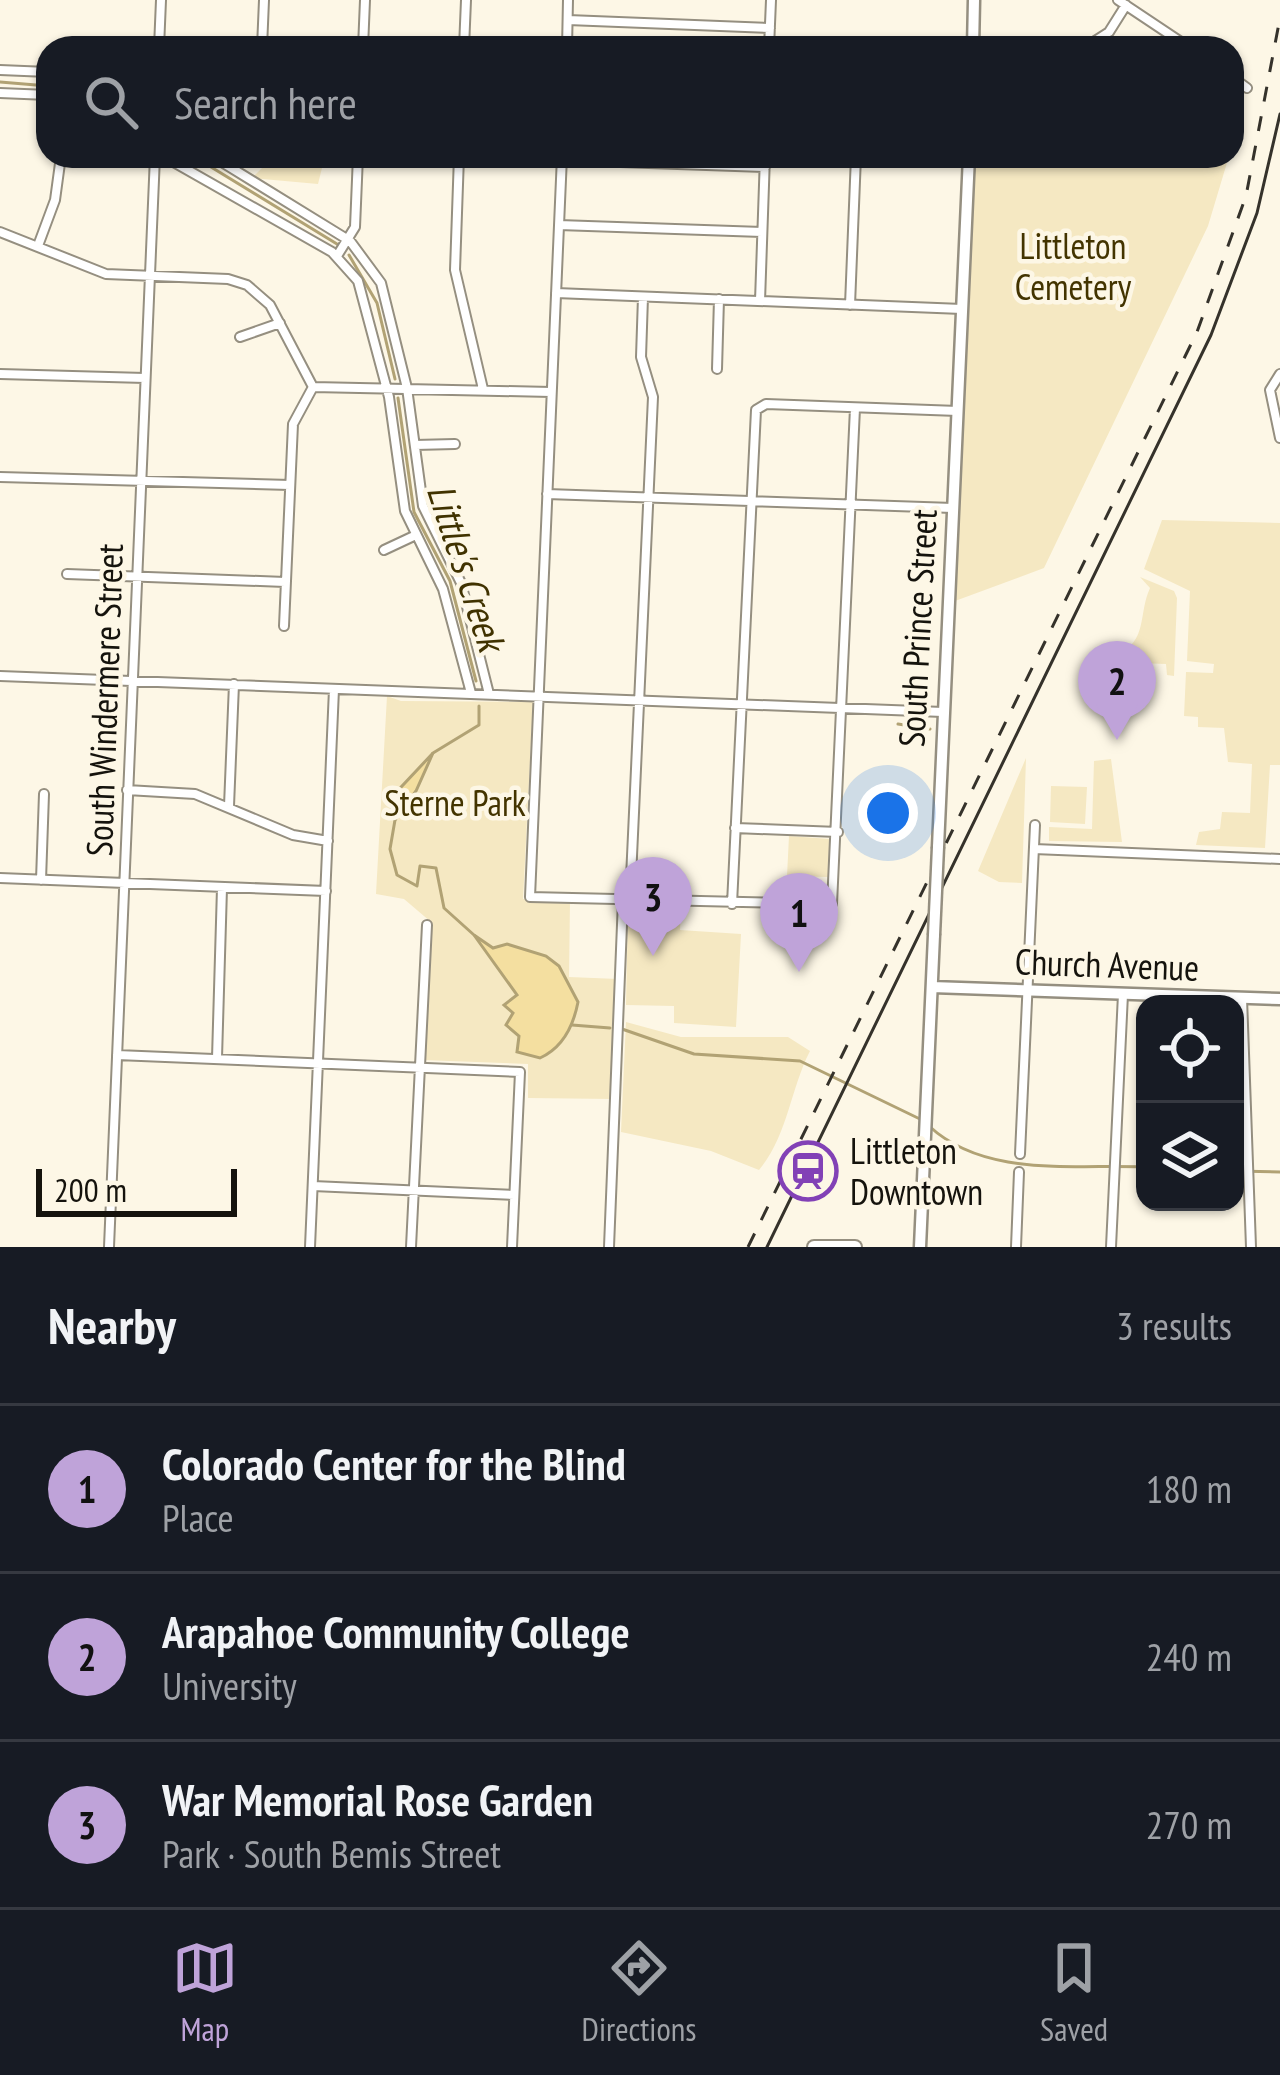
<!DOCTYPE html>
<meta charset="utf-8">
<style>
:root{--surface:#171b24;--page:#242831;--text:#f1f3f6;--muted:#9ea1a6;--line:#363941;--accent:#bfa3d9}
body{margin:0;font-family:"PT Sans Narrow",sans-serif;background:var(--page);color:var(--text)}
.controls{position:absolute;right:36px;bottom:36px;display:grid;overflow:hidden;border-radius:24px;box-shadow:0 3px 9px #0004}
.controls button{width:108px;height:108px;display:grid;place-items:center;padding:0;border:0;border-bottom:3px solid var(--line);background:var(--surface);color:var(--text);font:60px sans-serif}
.scale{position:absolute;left:36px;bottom:30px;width:201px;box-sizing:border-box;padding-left:12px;border:6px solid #15130d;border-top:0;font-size:33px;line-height:42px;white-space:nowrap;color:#15130d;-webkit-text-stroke:9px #fdf7e6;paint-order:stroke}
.you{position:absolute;left:888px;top:813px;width:42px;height:42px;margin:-30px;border:9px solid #fff;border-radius:50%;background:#1a73e8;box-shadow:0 0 0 18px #1a73e833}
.badge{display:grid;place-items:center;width:78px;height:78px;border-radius:50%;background:var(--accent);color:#111;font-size:39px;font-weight:700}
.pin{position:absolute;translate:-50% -99px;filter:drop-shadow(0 3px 6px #0008)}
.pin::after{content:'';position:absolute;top:63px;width:42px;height:36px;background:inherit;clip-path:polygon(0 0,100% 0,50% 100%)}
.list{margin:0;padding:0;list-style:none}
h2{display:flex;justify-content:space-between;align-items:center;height:156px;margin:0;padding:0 48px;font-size:51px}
h2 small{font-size:39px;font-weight:400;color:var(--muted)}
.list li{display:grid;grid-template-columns:78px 1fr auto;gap:36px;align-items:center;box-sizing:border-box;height:168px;padding:0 48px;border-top:3px solid var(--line)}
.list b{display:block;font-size:45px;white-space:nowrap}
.list p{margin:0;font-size:39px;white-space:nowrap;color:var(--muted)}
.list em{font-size:39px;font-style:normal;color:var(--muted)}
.icon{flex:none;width:66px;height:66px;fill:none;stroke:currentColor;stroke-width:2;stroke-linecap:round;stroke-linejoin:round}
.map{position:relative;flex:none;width:1280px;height:1247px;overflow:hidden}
.search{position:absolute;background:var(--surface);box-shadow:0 3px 9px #0004;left:36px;right:36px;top:36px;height:132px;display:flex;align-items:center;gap:30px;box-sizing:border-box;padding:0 42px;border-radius:36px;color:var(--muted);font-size:45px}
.sheet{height:660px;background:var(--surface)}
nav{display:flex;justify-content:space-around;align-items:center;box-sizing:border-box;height:168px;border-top:3px solid var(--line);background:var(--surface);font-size:33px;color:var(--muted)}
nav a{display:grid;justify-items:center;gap:6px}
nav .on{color:var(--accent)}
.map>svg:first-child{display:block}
</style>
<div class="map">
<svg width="1280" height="1247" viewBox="0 0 1280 1247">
<rect width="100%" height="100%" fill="#fdf7e6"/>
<path fill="#f5e8c2" d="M274,156H325L318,184L252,178Z
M972,156H1229L1208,226L1044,568L955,601Z
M1162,520L1280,523V765H1270L1265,848L1196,845L1199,832L1220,829L1222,812L1250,813L1252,764L1228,762L1224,728L1198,727V717L1184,716L1186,672L1213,673L1214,664L1187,661L1190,591L1144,569Z
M1140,577L1174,591L1177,598L1174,676L1167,675L1166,664L1138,663L1135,674H1116L1117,654C1148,642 1138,614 1150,588Z
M387,696L401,701L533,702L523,899L570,901L569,977L618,979L613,1099L528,1098V1064L423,1060L431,922L404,899L376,894Z
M1026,758L1022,883L999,882L978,871Z
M1111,759L1122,842L1049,841V827L1092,829L1094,761Z
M1051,786L1087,787L1085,824L1050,822Z
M789,836L830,839L829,877L787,876Z
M634,906H681L680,930L741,934L736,1027L674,1023V1006L626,1005L628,912Z
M626,1022L681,1037H788L810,1051C790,1090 788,1135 759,1170L711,1151L621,1132Z"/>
<path fill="#f4dfa0" stroke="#b1a274" stroke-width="3" d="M433,753L416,791L395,820L389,800Z
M474,935L493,948L507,944L546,956L559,966L578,1002C573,1028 562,1048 540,1058L517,1052L519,1036L506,1025L513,1013L504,1005L517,995Z"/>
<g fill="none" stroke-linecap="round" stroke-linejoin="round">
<path stroke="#b1a274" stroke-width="3" d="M0,82L48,86
M193,156L337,244
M349,255L377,303L395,379
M398,398L414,512L450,581L476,681
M898,724L930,729
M433,753L479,725V706
M395,820L390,849L397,875L417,886L420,866L436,868L444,908L474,935
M572,1025L610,1028
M622,1029L694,1054L800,1061L922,1120
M929,1126C985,1178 1073,1164 1145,1167
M1235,1171L1280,1172"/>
<g stroke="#958f80" stroke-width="12">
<path id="minor" d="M1118,0L1190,48
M568,20L770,28
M159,48L161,0
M262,48L264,0
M363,48L365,0
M464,48L466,0
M567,48L568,0
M769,48L771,0
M1084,48L1109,32L1126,5
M0,70L48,72
M1232,77L1247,88
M0,93L48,95
M163,156L332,252L358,281L389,397L405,511L443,589L471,693
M212,156L350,241L381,283L407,388L423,506L461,583L489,694
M459,156L455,270L483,389
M562,156L530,897L832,904L855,408
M562,160L765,167
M559,225L762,232
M0,232L106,274L228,279L247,285L270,305L313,387
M39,243L55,200L61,156
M337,256L355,227L358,156
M556,293L962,309
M760,301L765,156
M850,305L856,156
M240,337L280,323
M717,369L719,299
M0,374L145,378
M1280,374L1270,390L1280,438
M313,387L551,392
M415,445L455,444
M0,477L290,485
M547,494L953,508
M384,550L416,535
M67,574L285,582
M284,626L293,424L313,387
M0,676L943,712
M127,790L195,794L293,835L328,841
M229,806L234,684
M735,828L838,832
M1034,849L1280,859
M0,878L326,891
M41,880L44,794
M630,900L653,397L641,357L643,297
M732,904L756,410L766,404L958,411
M1242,998L1251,1247
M117,1055L520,1072L512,1247
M217,1058L222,888
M1020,1154L1035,825
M313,1186L514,1195
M109,1247L155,156
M310,1247L334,689
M411,1247L427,925
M609,1247L623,900
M1016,1247L1019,1172
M1111,1247L1123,994"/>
</g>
<g stroke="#958f80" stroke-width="15">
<path id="tertiary" d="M973,48L974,0
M938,847L969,156
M932,987L1280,999
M920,1247L934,935"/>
</g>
<g stroke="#958f80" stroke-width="16">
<path id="secondary" d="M814,1247H855"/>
</g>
<use href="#minor" stroke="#fff" stroke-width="8"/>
<use href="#tertiary" stroke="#fff" stroke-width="10"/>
<use href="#secondary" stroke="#fff" stroke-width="12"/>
<path stroke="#35322b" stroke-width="3" d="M767,1247L1211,335L1257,213L1280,114"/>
<path stroke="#35322b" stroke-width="3" stroke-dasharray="15 15" stroke-linecap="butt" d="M748,1247L1197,332L1246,196L1280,18"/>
<g stroke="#958f80" stroke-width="15" stroke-linecap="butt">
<path id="tertiary-bridge" d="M934,935L938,847"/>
</g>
<use href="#tertiary-bridge" stroke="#fff" stroke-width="10"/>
</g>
<defs>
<g id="station-ring" transform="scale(3)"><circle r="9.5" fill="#fdf7e6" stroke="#8241b6" stroke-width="1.5"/><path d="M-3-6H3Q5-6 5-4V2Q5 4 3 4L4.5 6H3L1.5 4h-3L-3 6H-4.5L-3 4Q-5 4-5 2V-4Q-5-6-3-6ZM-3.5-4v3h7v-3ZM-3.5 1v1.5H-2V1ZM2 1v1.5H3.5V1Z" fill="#8241b6"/></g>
</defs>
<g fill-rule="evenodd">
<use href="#station-ring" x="808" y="1171"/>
</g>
<g text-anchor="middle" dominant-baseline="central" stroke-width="9" stroke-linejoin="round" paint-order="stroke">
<g font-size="36" fill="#433400" stroke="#fdf7e6">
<text x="1073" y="245">Littleton<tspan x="1073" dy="41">Cemetery</tspan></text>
<text x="455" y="802">Sterne Park</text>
</g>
<g font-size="36" fill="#15130d" stroke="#fdf7e6">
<text transform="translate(917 628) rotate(-87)">South Prince Street</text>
<text transform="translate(104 700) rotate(-88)">South Windermere Street</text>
<text transform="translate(1107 964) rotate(2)">Church Avenue</text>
</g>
<g font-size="36" fill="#15130d" stroke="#fdf7e6" text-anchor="start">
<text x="850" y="1150">Littleton<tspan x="850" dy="41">Downtown</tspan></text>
</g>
<g font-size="39" font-style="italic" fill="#403200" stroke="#fdf7e6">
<text transform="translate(467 567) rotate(72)">Little's Creek</text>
</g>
</g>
</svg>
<div class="controls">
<button><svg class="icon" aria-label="locate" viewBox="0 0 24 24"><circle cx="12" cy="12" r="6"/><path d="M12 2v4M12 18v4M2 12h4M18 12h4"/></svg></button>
<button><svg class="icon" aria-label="layers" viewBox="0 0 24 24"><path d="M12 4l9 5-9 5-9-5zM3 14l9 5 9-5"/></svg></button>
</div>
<div class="scale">200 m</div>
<div class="you"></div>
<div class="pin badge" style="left:799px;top:972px">1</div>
<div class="pin badge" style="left:1117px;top:740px">2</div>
<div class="pin badge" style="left:653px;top:956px">3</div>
<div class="search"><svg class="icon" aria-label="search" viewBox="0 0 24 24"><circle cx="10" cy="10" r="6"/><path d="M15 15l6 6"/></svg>Search here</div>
</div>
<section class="sheet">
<h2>Nearby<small>3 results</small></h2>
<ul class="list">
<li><span class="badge">1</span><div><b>Colorado Center for the Blind</b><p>Place</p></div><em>180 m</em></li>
<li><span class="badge">2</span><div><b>Arapahoe Community College</b><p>University</p></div><em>240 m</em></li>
<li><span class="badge">3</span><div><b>War Memorial Rose Garden</b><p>Park · South Bemis Street</p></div><em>270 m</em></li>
</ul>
</section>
<nav>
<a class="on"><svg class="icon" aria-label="map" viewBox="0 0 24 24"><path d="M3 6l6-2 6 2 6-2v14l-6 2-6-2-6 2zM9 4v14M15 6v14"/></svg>Map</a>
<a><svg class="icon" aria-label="directions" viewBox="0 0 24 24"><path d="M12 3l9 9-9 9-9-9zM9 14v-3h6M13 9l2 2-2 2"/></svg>Directions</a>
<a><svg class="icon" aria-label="saved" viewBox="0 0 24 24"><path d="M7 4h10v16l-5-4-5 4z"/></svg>Saved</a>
</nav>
